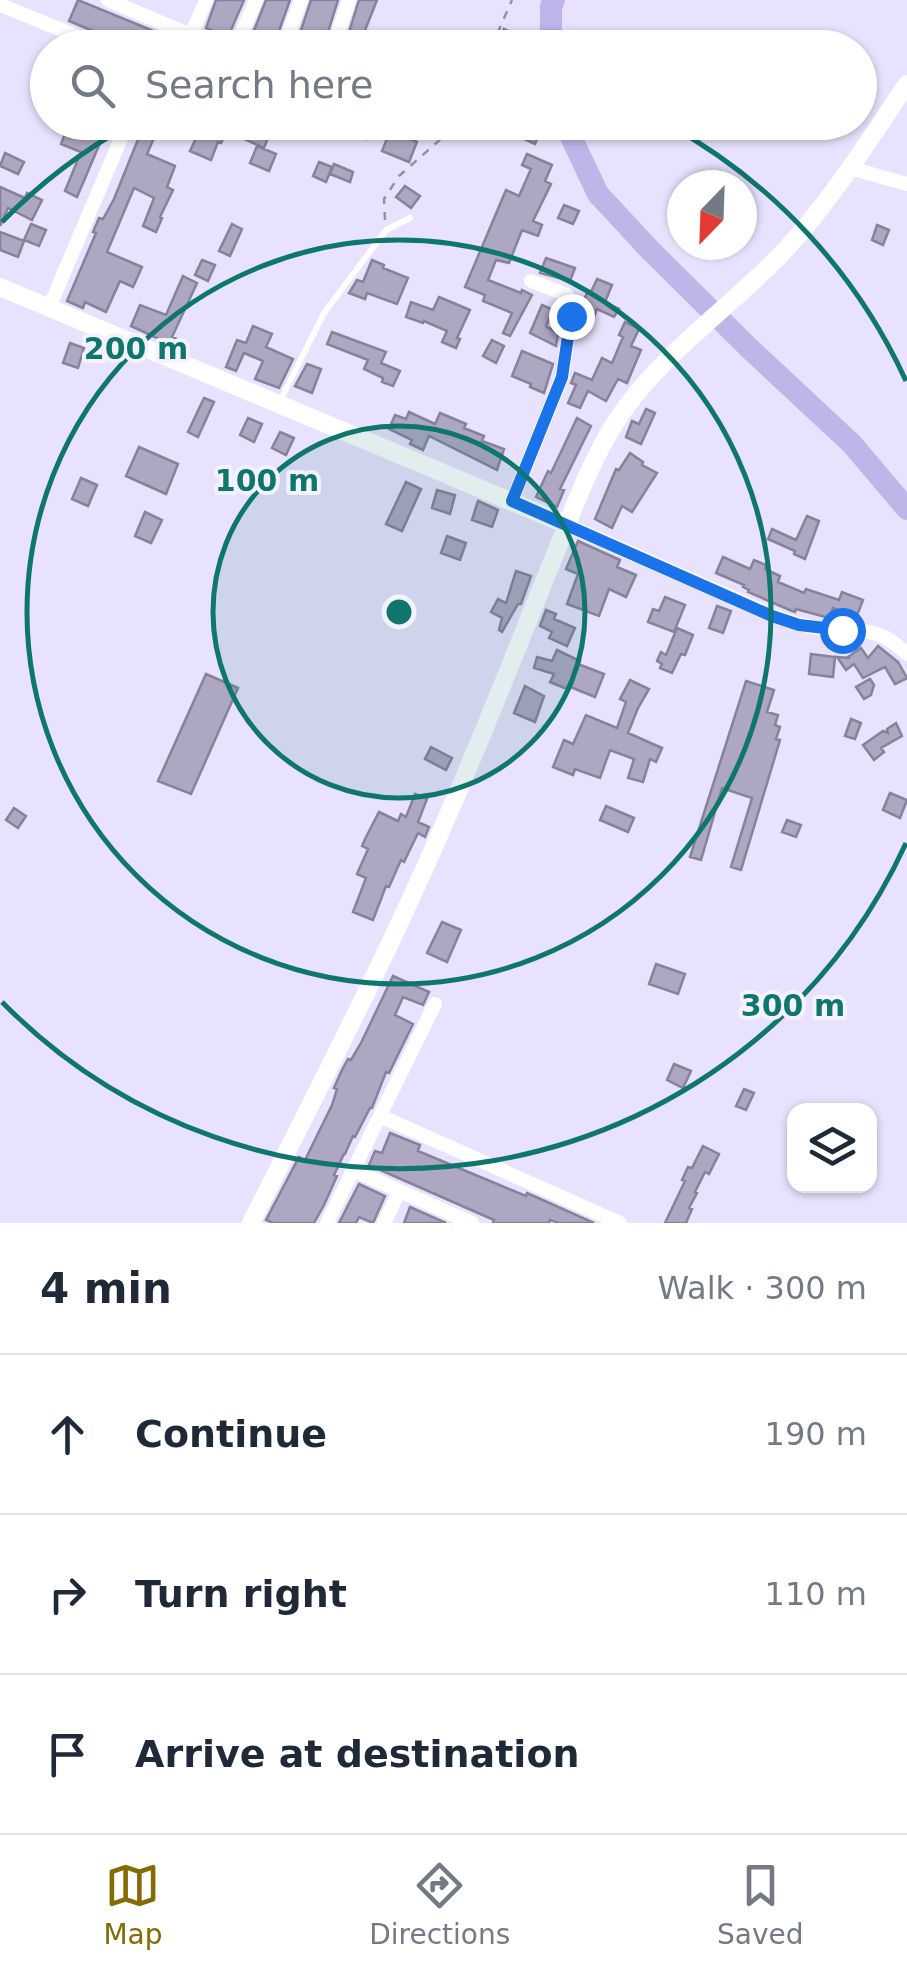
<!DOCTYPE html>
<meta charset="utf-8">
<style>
:root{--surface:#fff;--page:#f6f6f7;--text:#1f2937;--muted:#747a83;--line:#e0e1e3;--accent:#856b06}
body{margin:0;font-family:"DejaVu Sans",sans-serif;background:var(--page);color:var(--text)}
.controls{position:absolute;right:30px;bottom:30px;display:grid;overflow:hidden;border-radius:20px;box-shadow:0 2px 8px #0004}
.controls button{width:90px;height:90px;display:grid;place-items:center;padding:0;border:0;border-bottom:2px solid var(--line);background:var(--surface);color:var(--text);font:50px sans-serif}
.compass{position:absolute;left:667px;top:170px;width:90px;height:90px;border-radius:50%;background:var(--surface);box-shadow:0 2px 8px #0004;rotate:203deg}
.stop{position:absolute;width:30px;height:30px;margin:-22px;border:8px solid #1a73e8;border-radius:50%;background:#fff}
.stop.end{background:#1a73e8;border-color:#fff;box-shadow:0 2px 10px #0008}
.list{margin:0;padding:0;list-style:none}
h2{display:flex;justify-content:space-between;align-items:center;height:130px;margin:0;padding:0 40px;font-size:42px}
h2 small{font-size:32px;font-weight:400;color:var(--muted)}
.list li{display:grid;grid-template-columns:65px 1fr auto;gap:30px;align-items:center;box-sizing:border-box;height:160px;padding:0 40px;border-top:2px solid var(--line)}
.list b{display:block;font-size:38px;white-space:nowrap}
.list em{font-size:32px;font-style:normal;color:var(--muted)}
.icon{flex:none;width:55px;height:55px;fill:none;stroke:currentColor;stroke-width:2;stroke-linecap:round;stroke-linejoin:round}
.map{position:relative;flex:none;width:907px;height:1223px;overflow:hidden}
.search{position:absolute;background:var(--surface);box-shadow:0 2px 8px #0004;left:30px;right:30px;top:30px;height:110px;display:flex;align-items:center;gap:25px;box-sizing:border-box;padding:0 35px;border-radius:55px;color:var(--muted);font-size:38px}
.sheet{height:610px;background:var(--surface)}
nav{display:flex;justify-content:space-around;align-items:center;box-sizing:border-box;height:140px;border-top:2px solid var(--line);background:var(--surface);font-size:28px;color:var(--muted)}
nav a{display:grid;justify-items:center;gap:5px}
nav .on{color:var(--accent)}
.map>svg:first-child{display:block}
</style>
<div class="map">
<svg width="907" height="1223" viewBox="0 0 907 1223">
<rect width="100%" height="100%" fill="#e8e2fe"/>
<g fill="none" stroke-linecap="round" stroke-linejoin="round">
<path stroke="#c0b5e9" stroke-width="22" d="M551,48V6L554,0
M564,122L598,194L650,250L749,348L852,444L907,509"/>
</g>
<path fill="#ada7c1" stroke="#87829b" stroke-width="2.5" d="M78,0L151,30L191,48H117L110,38L69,21Z
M216,0H244L228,37L206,28Z
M266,0H290L273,48H247Z
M311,0H338L323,48H295Z
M359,0H377L358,48H344Z
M504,29L529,41L525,48H495Z
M860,70L872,76L860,103Z
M94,122H109L77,197L65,191L81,152L61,144L67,128L88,136Z
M142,122H161L147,154L175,166L167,187L173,190L160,217L162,218L156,232L143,226L154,198L134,188L107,252L142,267L133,287L120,281L106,312L85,302L83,308L67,301L96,233L93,232L99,218L103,219L114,199L141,132L138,131Z
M165,122H246L270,133L264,148L227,131L221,143L218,142L211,160L190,151L196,138Z
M325,122H373L366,139Z
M500,122H532L542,127L535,144L520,137L522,132Z
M390,131L417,142L409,162L382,151Z
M257,146L276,154L269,171L250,163Z
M5,153L24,162L18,174L0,166Z
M527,154L552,165L545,181L551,184L533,221L542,225L538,236L522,230L509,263L496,260L488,280L521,293L522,290L532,295L510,336L503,333L512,313L483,301L485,295L465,287L506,190L519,196L531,169L522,165Z
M319,162L332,167L326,182L313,176Z
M334,164L353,172L350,182L330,174Z
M405,186L420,196L411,208L396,197Z
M0,187L25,198L27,193L42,200L32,220L8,208L0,226Z
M564,205L579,211L573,224L558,218Z
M31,224L46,230L39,246L24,240Z
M232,224L242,229L230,256L219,251Z
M877,225L889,230L883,245L872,240Z
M0,232L24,241L18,257L0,250Z
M546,258L575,268L570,281L540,273Z
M202,260L215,265L208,281L195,275Z
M372,260L384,265L383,268L408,278L397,304L367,293L365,299L349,293L357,280L363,282Z
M183,276L197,283L172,337L186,343L183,350L131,326L140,305L166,315Z
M597,279L612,285L605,302L619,309L614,317L597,309L588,332L580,329L586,309L583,307V302L587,293L590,294Z
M439,297L470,310L457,338L460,339L456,348L442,342L447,331L424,321L423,323L406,317L411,302L433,310Z
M542,305L553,310L546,326L558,334L556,346L530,333Z
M625,322L639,329L631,346L641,350L627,383L618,379L606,401L588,391L580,408L568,403L576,385L571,383L575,373L592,380L602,358L612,363L623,337L619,335Z
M253,326L272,334L266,347L293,359L279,388L255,379L263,361L244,353L236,371L226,367L237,340L246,343Z
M332,332L386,352L381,363L400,371L393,386L382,382L383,378L364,369L368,360L327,344Z
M492,340L504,346L496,363L483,356Z
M70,343L84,348L78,368L63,363Z
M522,351L553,364L544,393L530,387L531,384L512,376Z
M307,364L321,369L312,393L295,386Z
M204,398L214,402L198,437L188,432Z
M646,409L655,413L641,444L626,437L632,421L639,424Z
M409,412L435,424L440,413L466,424L464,428L484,436L482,441L504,449L497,470L429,436L423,450L410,444L412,440L389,429L395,415L406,419Z
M248,418L262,424L254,442L240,435Z
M577,418L591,426L560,489L564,490L557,507L536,497L548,471L551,473Z
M280,432L294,438L286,455L272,448Z
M139,447L178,464L166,494L126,476Z
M630,453L643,462L642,465L657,473L632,512L622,506L612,528L595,519L616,469L619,470Z
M81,478L97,485L88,506L72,499Z
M406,482L421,489L402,531L386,524Z
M437,490L455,495L450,514L432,508Z
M478,501L498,510L492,527L472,520Z
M145,512L162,520L151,543L135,536Z
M807,516L819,521L805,559L794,554L795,551L768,539L772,529L796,540Z
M447,536L466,543L460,560L441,553Z
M578,541L620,560L617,567L636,575L626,597L609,589L599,616L567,604L578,574L566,569Z
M723,557L750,569L754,560L766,565L765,569L780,576L778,582L804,593L806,589L839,600L842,592L863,600L856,618L833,608L829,618L796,609L795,612L792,611L748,592L749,590L743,587L744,585L716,573Z
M516,571L531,576L521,604H518L502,632L499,630L502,618L491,612L498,599L506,603Z
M665,597L685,605L674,632L648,622L653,609L659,611Z
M717,606L731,611L723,633L709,628Z
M546,610L556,614L554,619L575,628L567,646L549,638L552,632L540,626Z
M677,628L693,635L685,655L681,654L672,673L660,668L662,664L657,661L661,652L666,655Z
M878,646L898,662L907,678L895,684L885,667L863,678L854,664L846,670L837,657L850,658L848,657L861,648L868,658Z
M557,650L580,661L578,664L604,674L595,697L568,686L567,689L550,682L554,674L534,668L537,657L552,661Z
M811,654L835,657L833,677L809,674Z
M206,674L238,688L191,794L158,781Z
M870,679L874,685L871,695L864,699L856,687Z
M630,680L649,689L638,708L628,733L662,748L656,762L650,759L643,782L628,778L634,759L610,750L600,778L575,769L573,775L553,767L564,740L573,744L586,715L617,728L626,702L620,699Z
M746,681L774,690L767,712L778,715L775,725L780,727L776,739L780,740L741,870L731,867L752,798L722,788L701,860L690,857Z
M525,686L544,696L535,722L514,713Z
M851,719L861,723L855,739L845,736Z
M896,723L902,736L881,748L884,752L874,760L863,745L883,731L888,733L887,729Z
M431,747L452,758L446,770L425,759Z
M890,793L907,800L900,818L883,810Z
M415,794L427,799L418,822L429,827L425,837L418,833L404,862L401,860L389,887L386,886L373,920L353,912L366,878L357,874L368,849L362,846L366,837L379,812L398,821L401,814L406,817Z
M606,806L634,818L628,832L600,820Z
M14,808L26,816L18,828L6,820Z
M787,820L801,825L796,837L782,832Z
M442,922L461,930L447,962L427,953Z
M656,964L685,974L678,994L649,984Z
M393,976L429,992L423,1005L403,997L395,1015L413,1024L389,1073L386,1072L372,1108H370L355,1137L353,1136L345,1154H344L334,1175L337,1176L324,1205L314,1223H273L266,1220L299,1157L305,1160L332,1105L337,1089L334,1088L341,1072L348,1059L351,1060L361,1043Z
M674,1064L691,1071L683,1088L667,1080Z
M744,1089L754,1093L746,1110L736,1106Z
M390,1133L420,1145L418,1151L509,1189L526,1196L527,1193L594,1223H559L550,1220L549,1223H493L494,1220L369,1165L375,1151L382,1153Z
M703,1146L719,1154L709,1174L705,1172L695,1192L697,1193L689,1208L692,1209L686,1223H665L685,1181L682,1180L688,1167L692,1168Z
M359,1184L385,1196L373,1223L359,1217L356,1223H339Z
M410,1207L446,1223H404Z"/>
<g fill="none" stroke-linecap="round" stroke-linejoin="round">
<path stroke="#9490a4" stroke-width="2.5" stroke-dasharray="8 8" stroke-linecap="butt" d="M491,48L512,0
M385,220L384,199L399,176L443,137L451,122"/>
<path stroke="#fff" stroke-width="6" d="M279,403L324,313L386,230L410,218"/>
<path stroke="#fff" stroke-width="14" d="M108,0L221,48
M3,6L106,48
M191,35L206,0
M235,48L256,0
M283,48L301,0
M333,48L349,0
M271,122L291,131L301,128L304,122
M850,168L907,184
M49,308L128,122
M512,501L562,377L573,305L567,295L531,281
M567,525L772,615C787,621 802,626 818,628C858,634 874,622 907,654
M380,1116L620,1223
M353,1170L472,1223
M327,1223L435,1004
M384,1223L399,1192"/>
<path stroke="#fff" stroke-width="18" d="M0,287L567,525
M251,1223C321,1084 393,945 454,801C488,723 519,643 551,564C571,516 589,463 617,420C659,355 734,305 787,248C833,198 869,140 907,84"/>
</g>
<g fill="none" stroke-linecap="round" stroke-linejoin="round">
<path stroke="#1a73e8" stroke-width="12" d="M571,316L562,377L512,501L772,616L799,625L842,630"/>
</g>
<circle cx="399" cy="612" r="186" fill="#0f766e" fill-opacity=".12"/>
<g fill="none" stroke="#0f766e" stroke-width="5">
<circle cx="399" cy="612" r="186"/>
<circle cx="399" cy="612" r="372"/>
<path d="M906 843A557 557 0 0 1 2 1002M2 222A557 557 0 0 1 129 125M669 125A557 557 0 0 1 906 381"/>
</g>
<circle cx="399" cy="612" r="15" fill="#0f766e" stroke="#f4f2fd" stroke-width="5"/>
<g font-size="30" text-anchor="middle" font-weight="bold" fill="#0f766e" stroke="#f4f2fd" stroke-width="8" stroke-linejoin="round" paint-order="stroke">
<text x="136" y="359">200 m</text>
<text x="267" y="491">100 m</text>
<text x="793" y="1016">300 m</text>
</g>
</svg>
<div class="controls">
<button><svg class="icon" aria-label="layers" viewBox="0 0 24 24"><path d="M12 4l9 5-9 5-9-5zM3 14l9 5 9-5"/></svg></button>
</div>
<svg class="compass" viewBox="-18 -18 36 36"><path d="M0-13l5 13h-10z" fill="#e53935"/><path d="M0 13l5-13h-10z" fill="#747a83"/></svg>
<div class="stop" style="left:842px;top:630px"></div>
<div class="stop end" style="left:571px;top:316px"></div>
<div class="search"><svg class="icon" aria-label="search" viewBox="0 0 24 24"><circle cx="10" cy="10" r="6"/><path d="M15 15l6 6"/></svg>Search here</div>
</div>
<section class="sheet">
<h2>4 min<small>Walk · 300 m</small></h2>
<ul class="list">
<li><svg class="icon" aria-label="ahead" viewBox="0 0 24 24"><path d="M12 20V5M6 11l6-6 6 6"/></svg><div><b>Continue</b></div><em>190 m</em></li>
<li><svg class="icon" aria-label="right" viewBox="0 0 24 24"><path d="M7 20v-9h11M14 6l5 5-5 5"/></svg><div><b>Turn right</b></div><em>110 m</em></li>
<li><svg class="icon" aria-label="arrive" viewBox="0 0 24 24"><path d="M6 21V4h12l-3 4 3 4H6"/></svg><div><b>Arrive at destination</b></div></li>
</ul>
</section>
<nav>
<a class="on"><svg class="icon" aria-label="map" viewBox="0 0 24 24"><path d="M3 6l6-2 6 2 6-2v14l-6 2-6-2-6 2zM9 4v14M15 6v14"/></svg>Map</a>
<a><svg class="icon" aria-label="directions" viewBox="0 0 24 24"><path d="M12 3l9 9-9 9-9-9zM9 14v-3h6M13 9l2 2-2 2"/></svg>Directions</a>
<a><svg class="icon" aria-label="saved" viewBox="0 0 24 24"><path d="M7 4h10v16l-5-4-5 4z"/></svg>Saved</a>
</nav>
